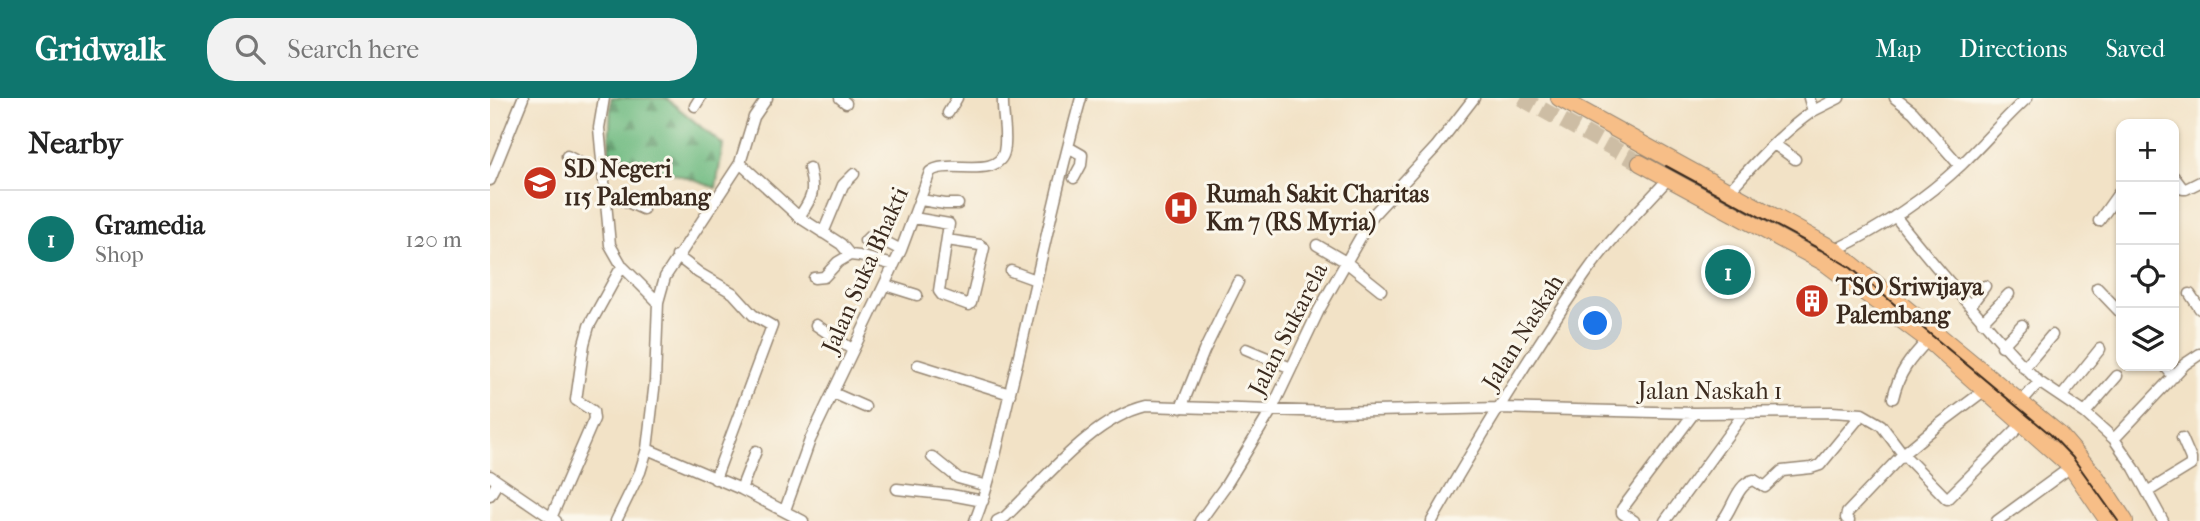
<!DOCTYPE html>
<meta charset="utf-8">
<style>
:root{--surface:#fff;--page:#f2f2f2;--text:#222;--muted:#767676;--line:#e0e0e0;--accent:#0f766e}
body{margin:0;font-family:"IM FELL French Canon",serif;background:var(--page);color:var(--text)}
.controls{position:absolute;right:21px;top:21px;display:grid;overflow:hidden;border-radius:14px;box-shadow:0 2px 5px #0004}
.controls button{width:63px;height:63px;display:grid;place-items:center;padding:0;border:0;border-bottom:2px solid var(--line);background:var(--surface);color:var(--text);font:35px sans-serif}
.you{position:absolute;left:1106px;top:226px;width:24px;height:24px;margin:-18px;border:5px solid #fff;border-radius:50%;background:#1a73e8;box-shadow:0 0 0 10px #1a73e833}
.badge{display:grid;place-items:center;width:46px;height:46px;border-radius:50%;background:var(--accent);color:#fff;font-size:23px;font-weight:700}
.pin{position:absolute;translate:-50% -50%;border:4px solid #fff;box-shadow:0 2px 7px #0006}
.list{margin:0;padding:0;list-style:none}
h2{display:flex;justify-content:space-between;align-items:center;height:91px;margin:0;padding:0 28px;font-size:30px}
h2 small{font-size:23px;font-weight:400;color:var(--muted)}
.list li{display:grid;grid-template-columns:46px 1fr auto;gap:21px;align-items:center;box-sizing:border-box;height:98px;padding:0 28px;border-top:2px solid var(--line)}
.list b{display:block;font-size:26px;white-space:nowrap}
.list p{margin:0;font-size:23px;white-space:nowrap;color:var(--muted)}
.list em{font-size:23px;font-style:normal;color:var(--muted)}
.icon{flex:none;width:38px;height:38px;fill:none;stroke:currentColor;stroke-width:2;stroke-linecap:round;stroke-linejoin:round}
.map{position:relative;flex:none;width:1710px;height:423px;overflow:hidden}
header{display:flex;align-items:center;gap:42px;box-sizing:border-box;height:98px;padding:0 35px;background:var(--accent);color:#fff}
header strong{font-size:33px}
nav{display:flex;gap:38px;margin-inline-start:auto;font-size:24px}
.search{width:490px;height:63px;background:var(--page);display:flex;align-items:center;gap:18px;box-sizing:border-box;padding:0 24px;border-radius:28px;color:var(--muted);font-size:26px}
main{display:flex}
aside{flex:1;background:var(--surface)}
.map>svg:first-child{display:block}
</style>
<header>
<strong>Gridwalk</strong>
<div class="search"><svg class="icon" aria-label="search" viewBox="0 0 24 24"><circle cx="10" cy="10" r="6"/><path d="M15 15l6 6"/></svg>Search here</div>
<nav><a>Map</a><a>Directions</a><a>Saved</a></nav>
</header>
<main>
<aside>
<h2>Nearby<small></small></h2>
<ul class="list">
<li><span class="badge">1</span><div><b>Gramedia</b><p>Shop</p></div><em>120 m</em></li>
</ul>
</aside>
<div class="map">
<svg width="1710" height="423" viewBox="0 0 1710 423">
<defs>
<pattern id="forest-firs" width="22" height="20" patternUnits="userSpaceOnUse" patternTransform="scale(1.75)"><rect width="22" height="20" fill="#71bb82"/><path d="M5 1l3.5 6h-7zM16 11l3.5 6h-7z" fill="#5e986a"/></pattern>
</defs>
<rect width="100%" height="100%" fill="#fbf7ec"/>
<filter id="ink" filterUnits="userSpaceOnUse"><feTurbulence type="fractalNoise" baseFrequency=".0143" numOctaves="2"/><feDisplacementMap in="SourceGraphic" scale="14" xChannelSelector="R" yChannelSelector="G"/><feConvolveMatrix kernelMatrix="1 2 1 2 8 2 1 2 1" color-interpolation-filters="sRGB"/></filter>
<filter id="wash" filterUnits="userSpaceOnUse"><feTurbulence type="fractalNoise" baseFrequency=".00686" numOctaves="4" result="noise"/><feDisplacementMap in="SourceGraphic" scale="28" xChannelSelector="R" yChannelSelector="G"/><feGaussianBlur stdDeviation="1.57" result="paint"/><feColorMatrix in="noise" values="0 0 0 0 0 0 0 0 0 0 0 0 0 0 0 0 0 1.4 0 .05"/><feComposite in="paint" operator="in"/></filter>
<g filter="url(#wash)">
<rect width="100%" height="100%" fill="#f2e2c6"/>
<path fill="url(#forest-firs)" stroke="#567250" stroke-width="2" d="M121,0H176L233,47L226,90L119,53Z"/>
</g>
<g filter="url(#ink)">
<g fill="none" stroke-linecap="round" stroke-linejoin="round">
<path stroke="#cdbda4" stroke-width="16" stroke-dasharray="16 8" stroke-linecap="butt" d="M1031,0L1150,65"/>
<g stroke="#968672" stroke-width="13">
<path id="minor" d="M114,0L109,30L120,147L132,168L168,204
M350,0L356,5
M1405,0L1423,14L1470,68
M205,8L210,0
M1323,13L1349,0
M458,15L467,0
M1284,46L1305,61
M578,49L592,57L591,67L584,80
M77,58L98,69L114,72
M250,65L309,119L351,146L360,157L369,158L404,167
M1684,79L1693,91H1696L1710,84
M0,82L33,0
M115,94L153,111
M1238,94C1265,65 1290,36 1323,13L1319,0
M431,102L455,106H468
M1405,118C1429,149 1453,177 1479,207C1502,233 1523,259 1549,284
M309,119C323,99 325,94 319,70
M424,120L459,126L449,193L452,197L479,207L481,205L494,150L490,147L457,142
M1609,123L1631,92
M333,135L353,87L364,76
M375,143L380,138L388,140L411,152
M827,147L856,164L891,192
M1345,152C1391,130 1435,101 1472,66C1494,45 1514,21 1537,0
M187,158L209,175L243,195L263,217L282,228L225,381
M521,173L546,182
M324,180L334,179L348,164L360,157
M395,187L427,197
M1607,190L1631,215
M1700,196L1710,211
M1480,208L1495,188
M1492,224L1519,196
M326,227L363,252
M1512,248L1532,227
M756,251L801,270
M428,267L520,296
M1675,268L1684,279
M1534,270L1562,237
M343,295L375,309
M1572,298L1610,251
M1403,300C1409,274 1420,261 1438,242
M1532,303L1549,284L1595,315L1624,341L1695,266L1710,256
M691,310L714,253L748,184
M1595,315L1627,278
M1624,341L1644,370L1673,423
M157,351L251,391L313,423
M442,359L468,380L497,388
M0,378L66,423
M251,391L266,353
M407,391L461,397L493,403
M1657,394L1701,367V361L1692,340
M0,397L8,384
M295,412L320,342L411,152L440,74C456,60 507,82 514,54C518,37 512,18 513,0
M61,420L104,321L103,313L86,302L94,246L99,228L132,168
M126,423L150,374L157,351L165,283L168,204L175,179L250,65L264,19L277,0
M485,423C502,380 510,334 521,290C545,193 564,96 591,0
M507,423L515,419C555,381 602,321 656,308L843,314L1010,310L1204,315L1342,314L1372,316L1391,327L1413,356L1457,401L1533,325
M710,423L736,387L781,313L829,212L883,117L946,49L984,0
M942,423C989,340 1040,257 1094,178C1118,143 1149,113 1178,81
M1144,423L1132,415V411L1204,315
M1175,423L1254,315
M1232,423C1243,411 1247,385 1264,382L1275,389L1292,373L1321,370L1330,367L1372,316
M1359,423L1356,420L1357,415L1413,356L1447,328L1495,292
M1507,423L1581,369"/>
</g>
<g stroke="#968672" stroke-width="18">
<path id="highway" d="M1069,0L1345,152L1569,336L1607,380L1635,423
M1150,65L1335,165L1438,242L1581,369L1618,423"/>
</g>
<use href="#minor" stroke="#fff" stroke-width="10"/>
<use href="#highway" stroke="#f7be87" stroke-width="16"/>
<path stroke="#3b2a1e" stroke-width="2" d="M1176,68L1331,152L1361,170L1560,336L1583,360L1628,423"/>
</g>
</g>
<defs>
<g id="school-disc" transform="scale(1.75)"><circle r="9.5" fill="#c8321e" stroke="#fbf7ec"/><path d="M0-5L7-2L0 1L-7-2ZM-4 1L0 2.5L4 1V4Q0 6-4 4Z" fill="#fff"/></g>
<g id="hospital-disc" transform="scale(1.75)"><circle r="9.5" fill="#c8321e" stroke="#fbf7ec"/><path d="M-5-5h3v3.5h4V-5h3V5h-3V1.5h-4V5h-3Z" fill="#fff"/></g>
<g id="building-disc" transform="scale(1.75)"><circle r="9.5" fill="#c8321e" stroke="#fbf7ec"/><path d="M-4-6H4V6H1V3H-1V6H-4ZM-2.5-4.3h1.7v1.8h-1.7ZM.8-4.3h1.7v1.8H.8ZM-2.5-1h1.7V.8h-1.7ZM.8-1h1.7V.8H.8Z" fill="#fff"/></g>
</defs>
<g fill-rule="evenodd">
<use href="#school-disc" x="50" y="85"/>
<use href="#hospital-disc" x="691" y="110"/>
<use href="#building-disc" x="1322" y="203"/>
</g>
<g text-anchor="middle" dominant-baseline="central" stroke-width="6" stroke-linejoin="round" paint-order="stroke">
<g font-size="24" font-weight="bold" fill="#3b2a1e" stroke="#fbf7ec" text-anchor="start">
<text x="74" y="71">SD Negeri<tspan x="74" dy="28">115 Palembang</tspan></text>
<text x="716" y="96">Rumah Sakit Charitas<tspan x="716" dy="28">Km 7 (RS Myria)</tspan></text>
<text x="1346" y="189">TSO Sriwijaya<tspan x="1346" dy="28">Palembang</tspan></text>
</g>
<g font-size="24" fill="#3b2a1e" stroke="#fbf7ec">
<text transform="translate(375 172) rotate(-66)">Jalan Suka Bhakti</text>
<text transform="translate(798 231) rotate(-63)">Jalan Sukarela</text>
<text transform="translate(1033 234) rotate(-58)">Jalan Naskah</text>
<text x="1220" y="293">Jalan Naskah 1</text>
</g>
</g>
</svg>
<div class="controls">
<button>+</button>
<button>−</button>
<button><svg class="icon" aria-label="locate" viewBox="0 0 24 24"><circle cx="12" cy="12" r="6"/><path d="M12 2v4M12 18v4M2 12h4M18 12h4"/></svg></button>
<button><svg class="icon" aria-label="layers" viewBox="0 0 24 24"><path d="M12 4l9 5-9 5-9-5zM3 14l9 5 9-5"/></svg></button>
</div>
<div class="you"></div>
<div class="pin badge" style="left:1238px;top:174px">1</div>
</div>
</main>
